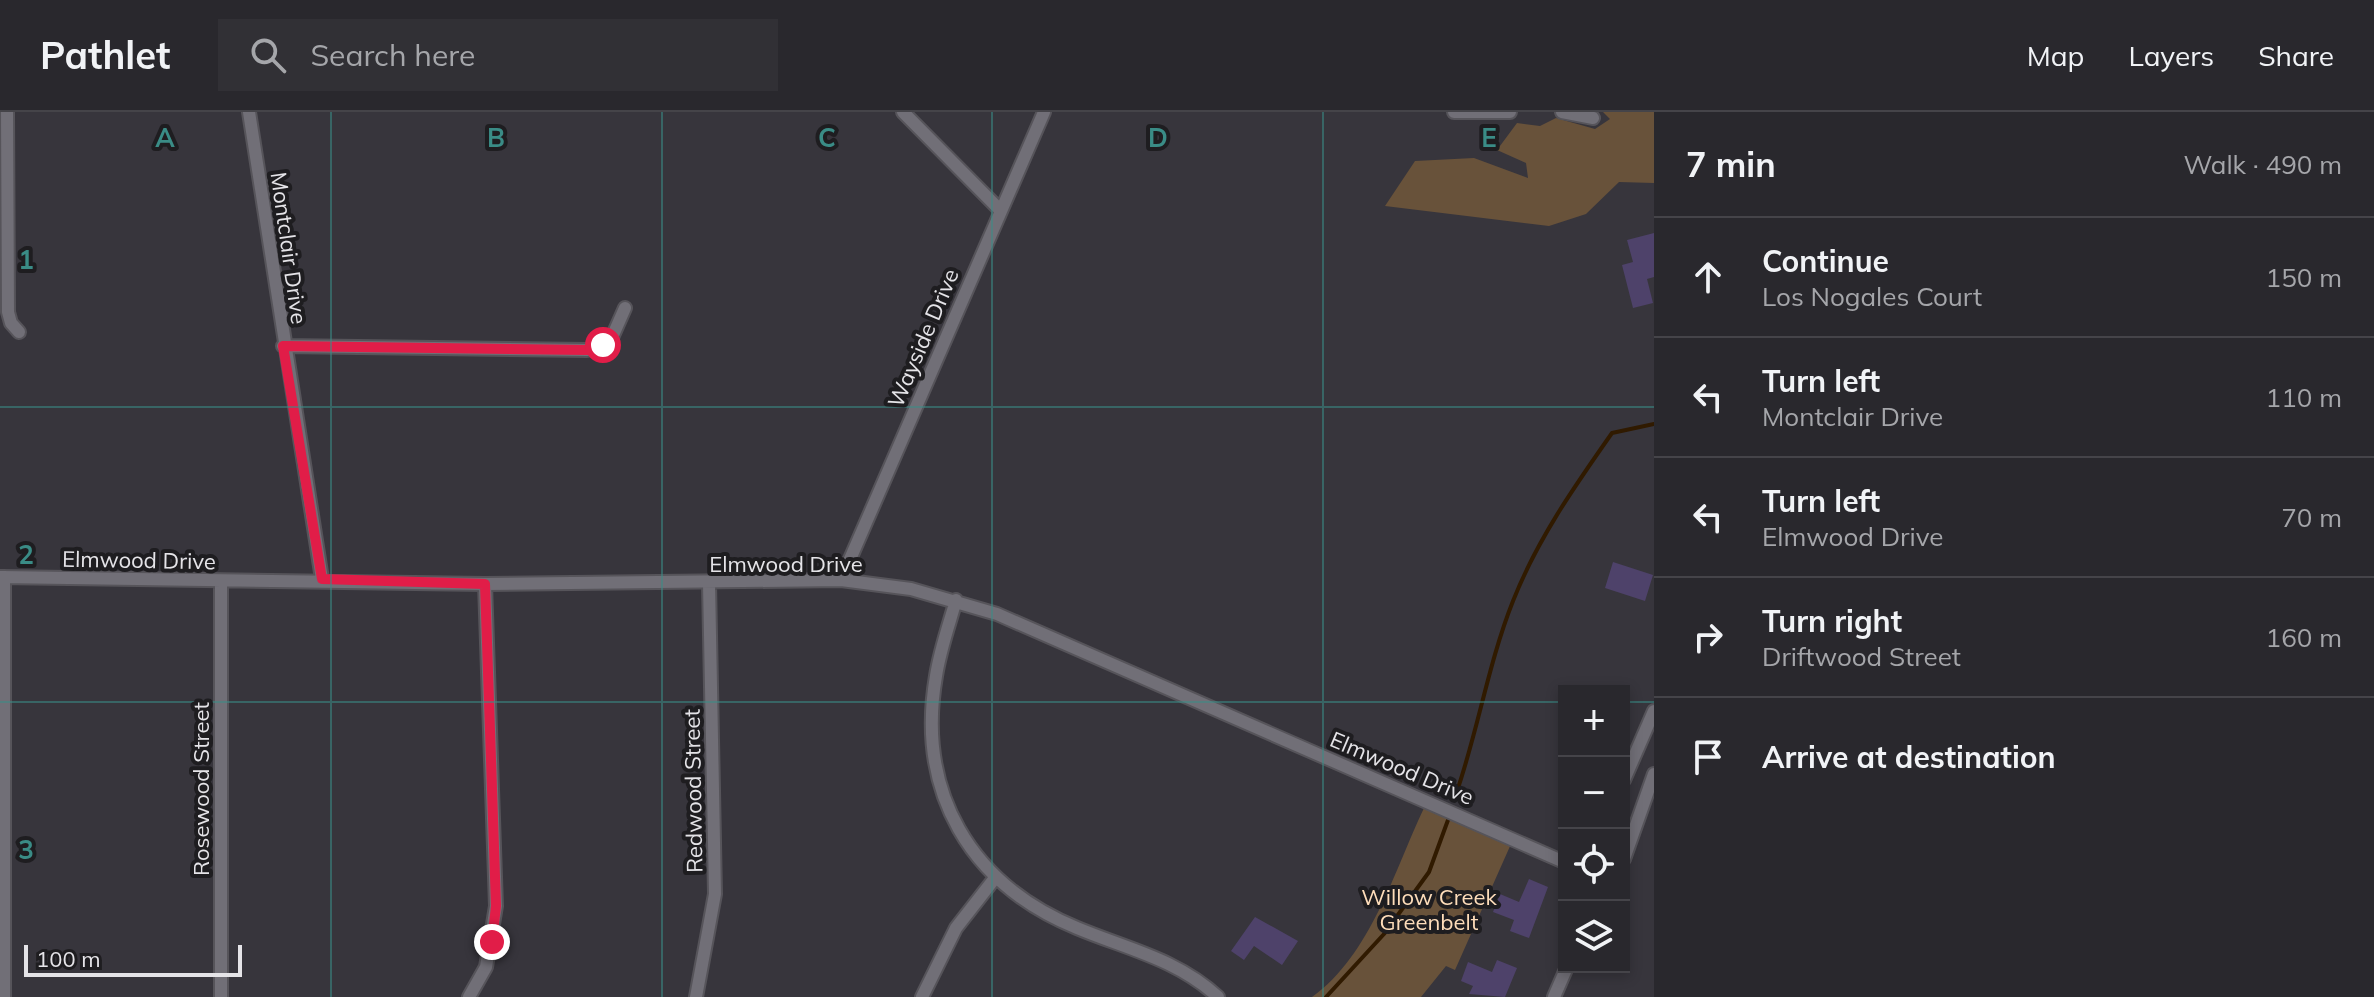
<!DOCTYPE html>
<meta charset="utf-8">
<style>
:root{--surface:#29282d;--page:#313035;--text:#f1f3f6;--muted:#a5a6aa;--line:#454449}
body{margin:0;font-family:Mulish,sans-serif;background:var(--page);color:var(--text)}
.controls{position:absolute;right:24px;bottom:24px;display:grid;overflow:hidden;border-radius:0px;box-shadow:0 4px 12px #0003}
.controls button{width:72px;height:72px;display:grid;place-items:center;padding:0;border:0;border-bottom:2px solid var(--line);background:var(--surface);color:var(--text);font:40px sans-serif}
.scale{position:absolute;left:24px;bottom:20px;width:218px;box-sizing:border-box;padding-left:8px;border:4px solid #e5e4e8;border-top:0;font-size:22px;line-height:28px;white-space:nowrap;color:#e5e4e8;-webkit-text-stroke:6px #1e1d20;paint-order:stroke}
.stop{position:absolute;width:24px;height:24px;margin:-18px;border:6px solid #e11d48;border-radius:50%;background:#fff}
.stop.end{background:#e11d48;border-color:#fff;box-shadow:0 2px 8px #0008}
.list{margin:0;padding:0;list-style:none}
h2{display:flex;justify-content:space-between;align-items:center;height:104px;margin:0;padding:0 32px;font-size:34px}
h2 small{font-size:26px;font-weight:400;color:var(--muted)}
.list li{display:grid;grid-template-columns:52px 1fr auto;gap:24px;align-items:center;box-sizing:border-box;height:120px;padding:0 32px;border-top:2px solid var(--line)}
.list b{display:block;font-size:30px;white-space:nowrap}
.list p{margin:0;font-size:26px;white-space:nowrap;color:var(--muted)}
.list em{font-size:26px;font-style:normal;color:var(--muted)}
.icon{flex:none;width:44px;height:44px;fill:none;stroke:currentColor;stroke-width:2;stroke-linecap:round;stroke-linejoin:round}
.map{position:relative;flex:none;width:1654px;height:885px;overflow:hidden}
header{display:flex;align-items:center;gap:48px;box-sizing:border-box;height:112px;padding:0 40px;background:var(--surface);border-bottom:2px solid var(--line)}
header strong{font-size:38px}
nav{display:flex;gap:44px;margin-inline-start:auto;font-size:28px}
.search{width:560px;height:72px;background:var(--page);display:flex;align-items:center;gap:20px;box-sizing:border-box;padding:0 28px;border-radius:0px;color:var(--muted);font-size:30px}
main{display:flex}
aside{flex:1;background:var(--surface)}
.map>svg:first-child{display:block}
</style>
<header>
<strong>Pathlet</strong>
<div class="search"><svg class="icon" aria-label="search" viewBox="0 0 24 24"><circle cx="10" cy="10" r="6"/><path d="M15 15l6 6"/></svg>Search here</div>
<nav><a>Map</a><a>Layers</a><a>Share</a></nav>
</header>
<main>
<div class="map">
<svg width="1654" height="885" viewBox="0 0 1654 885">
<rect width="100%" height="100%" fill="#37353c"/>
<path fill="#68523a" d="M1603,0H1654V71L1619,70L1586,102L1549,114L1385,94L1415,49L1474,46L1528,66L1526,51L1497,38L1517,11L1540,14L1556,6L1595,17L1610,7Z
M1424,696L1511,732L1455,858L1446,854L1421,885H1312C1371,843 1394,759 1424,696Z"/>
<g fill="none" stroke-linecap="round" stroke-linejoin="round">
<path stroke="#301a00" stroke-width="4" d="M1456,682C1478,619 1488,552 1513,489C1537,428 1574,375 1612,321L1654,312
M1326,885L1384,822L1429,760L1448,708"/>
</g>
<path fill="#4e426a" d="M1654,121V165L1647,167L1653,191L1633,196L1622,153L1633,150L1627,128Z
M1613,450L1653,463L1645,489L1605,476Z
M1529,767L1548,775L1529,826L1510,819L1514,808L1493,800L1500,782L1519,790Z
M1255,805L1298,829L1282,853L1254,834L1244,848L1231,839Z
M1497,848L1517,856L1505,885L1469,882L1473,874L1461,869L1468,850L1492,860Z"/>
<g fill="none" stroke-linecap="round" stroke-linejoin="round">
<g stroke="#56545a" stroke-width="16">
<path id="street" d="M7,0L8,200L11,211L19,220
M249,0L322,467
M903,0L999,97
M1454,0H1510
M1562,0L1593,6
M283,234L587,238L610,230L625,196
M0,465L485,472L841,468L911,477L997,502L1564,750
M4,465V885
M841,468L1044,0
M956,488C949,513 940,538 936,564C916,680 970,772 1077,816C1127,837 1177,847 1218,885
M1624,668L1654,599
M1624,747L1654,662
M221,885V470
M469,885L486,855L496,794L485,472
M696,885L715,782L709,471
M922,885L956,816L995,766
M1554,885L1567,855"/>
</g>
<use href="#street" stroke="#716f77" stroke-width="12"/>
</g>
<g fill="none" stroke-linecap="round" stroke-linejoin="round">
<path stroke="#e11d48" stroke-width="10" d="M492,830L496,794L485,472L322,467L283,234L587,238L603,233"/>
</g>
<path fill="none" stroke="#3a8c86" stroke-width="2" stroke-opacity="0.55" d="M331,0V885M662,0V885M992,0V885M1323,0V885M0,295H1654M0,590H1564M1624,590H1654"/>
<g text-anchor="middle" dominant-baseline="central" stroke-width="8" stroke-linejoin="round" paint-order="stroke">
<g font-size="22" fill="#e5e4e8" stroke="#1e1d20">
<text transform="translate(289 136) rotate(82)">Montclair Drive</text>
<text transform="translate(923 226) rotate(-67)">Wayside Drive</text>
<text transform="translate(139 448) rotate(1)">Elmwood Drive</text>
<text x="786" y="452">Elmwood Drive</text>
<text transform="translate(1402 656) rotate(23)">Elmwood Drive</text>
<text transform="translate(201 677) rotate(-90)">Rosewood Street</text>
<text transform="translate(693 679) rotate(-91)">Redwood Street</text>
</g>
<g font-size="22" fill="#feddba" stroke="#1e1d20">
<text x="1429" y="785">Willow Creek<tspan x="1429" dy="25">Greenbelt</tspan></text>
</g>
</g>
<g font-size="26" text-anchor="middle" font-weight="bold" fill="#3a8c86" stroke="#1e1d20" stroke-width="8" stroke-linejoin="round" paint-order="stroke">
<text x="165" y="35">A</text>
<text x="496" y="35">B</text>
<text x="827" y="35">C</text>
<text x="1158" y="35">D</text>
<text x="1489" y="35">E</text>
<text x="26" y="157">1</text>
<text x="26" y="452">2</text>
<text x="26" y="747">3</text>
</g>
</svg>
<div class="controls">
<button>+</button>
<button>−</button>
<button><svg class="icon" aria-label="locate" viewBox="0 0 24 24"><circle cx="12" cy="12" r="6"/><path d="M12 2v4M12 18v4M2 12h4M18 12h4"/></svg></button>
<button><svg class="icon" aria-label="layers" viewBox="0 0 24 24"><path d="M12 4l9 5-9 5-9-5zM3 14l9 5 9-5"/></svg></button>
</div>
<div class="scale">100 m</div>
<div class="stop" style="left:603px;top:233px"></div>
<div class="stop end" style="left:492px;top:830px"></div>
</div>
<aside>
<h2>7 min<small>Walk · 490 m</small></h2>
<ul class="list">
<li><svg class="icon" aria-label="ahead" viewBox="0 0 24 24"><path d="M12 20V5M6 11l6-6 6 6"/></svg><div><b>Continue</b><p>Los Nogales Court</p></div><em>150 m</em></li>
<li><svg class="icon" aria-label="left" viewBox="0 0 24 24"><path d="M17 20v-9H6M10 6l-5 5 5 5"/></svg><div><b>Turn left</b><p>Montclair Drive</p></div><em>110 m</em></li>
<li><svg class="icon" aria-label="left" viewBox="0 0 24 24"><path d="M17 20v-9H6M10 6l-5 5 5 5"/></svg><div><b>Turn left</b><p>Elmwood Drive</p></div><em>70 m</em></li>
<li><svg class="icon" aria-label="right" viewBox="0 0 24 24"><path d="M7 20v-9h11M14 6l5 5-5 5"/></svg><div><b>Turn right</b><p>Driftwood Street</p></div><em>160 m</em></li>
<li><svg class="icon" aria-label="arrive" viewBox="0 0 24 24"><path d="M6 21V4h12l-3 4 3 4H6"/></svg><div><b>Arrive at destination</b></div></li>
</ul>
</aside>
</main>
